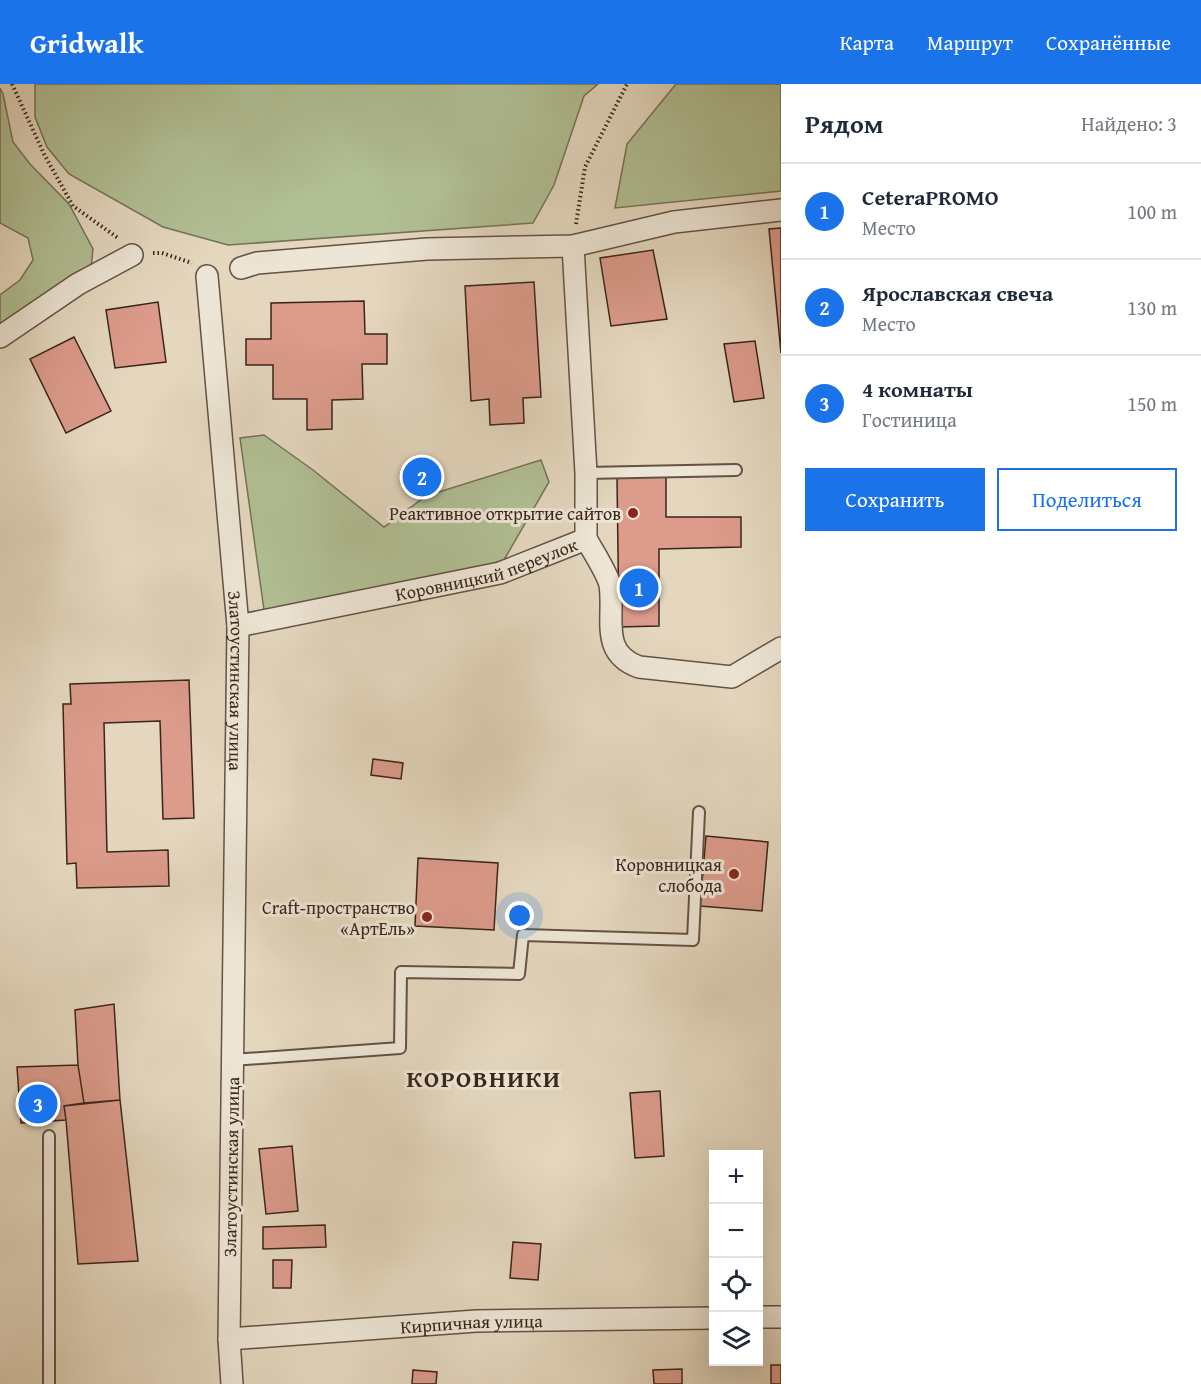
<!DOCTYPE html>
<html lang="ru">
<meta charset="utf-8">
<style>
:root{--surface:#fff;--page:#f2f2f3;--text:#1f2937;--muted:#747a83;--line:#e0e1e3;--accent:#1a73e8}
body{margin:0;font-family:"Gentium Book Plus",serif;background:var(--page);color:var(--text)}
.controls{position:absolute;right:18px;bottom:18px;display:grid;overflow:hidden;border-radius:0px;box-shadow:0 6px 24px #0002}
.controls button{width:54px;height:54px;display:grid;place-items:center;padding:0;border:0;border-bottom:2px solid var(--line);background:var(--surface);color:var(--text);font:30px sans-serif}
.you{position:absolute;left:520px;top:832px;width:21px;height:21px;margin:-15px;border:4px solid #fff;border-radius:50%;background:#1a73e8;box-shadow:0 0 0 9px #1a73e833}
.badge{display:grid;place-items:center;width:39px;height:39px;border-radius:50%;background:var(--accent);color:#fff;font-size:20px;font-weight:700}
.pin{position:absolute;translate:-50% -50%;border:3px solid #fff;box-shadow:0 2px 6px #0006}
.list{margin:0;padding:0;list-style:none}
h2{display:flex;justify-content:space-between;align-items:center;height:78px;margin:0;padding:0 24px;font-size:26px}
h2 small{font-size:20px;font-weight:400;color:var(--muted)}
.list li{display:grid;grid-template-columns:39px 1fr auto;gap:18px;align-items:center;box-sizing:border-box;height:96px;padding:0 24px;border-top:2px solid var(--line)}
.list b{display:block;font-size:22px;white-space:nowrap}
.list p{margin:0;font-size:20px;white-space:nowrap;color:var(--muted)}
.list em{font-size:20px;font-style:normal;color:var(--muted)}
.actions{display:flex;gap:12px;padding:18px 24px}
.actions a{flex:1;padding:14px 0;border:2px solid var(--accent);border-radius:0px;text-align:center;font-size:21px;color:var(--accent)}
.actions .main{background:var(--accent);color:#fff}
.icon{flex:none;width:33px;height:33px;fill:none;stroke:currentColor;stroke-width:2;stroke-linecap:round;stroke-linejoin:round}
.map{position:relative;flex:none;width:781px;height:1300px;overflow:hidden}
header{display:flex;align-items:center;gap:36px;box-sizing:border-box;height:84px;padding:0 30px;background:var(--accent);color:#fff}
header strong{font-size:28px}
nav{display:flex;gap:33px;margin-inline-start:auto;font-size:21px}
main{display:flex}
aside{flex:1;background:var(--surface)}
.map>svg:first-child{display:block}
</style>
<header>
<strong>Gridwalk</strong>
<nav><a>Карта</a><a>Маршрут</a><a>Сохранённые</a></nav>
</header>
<main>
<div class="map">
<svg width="781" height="1300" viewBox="0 0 781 1300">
<rect width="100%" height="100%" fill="#e4d7be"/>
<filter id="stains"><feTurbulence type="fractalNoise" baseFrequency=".00333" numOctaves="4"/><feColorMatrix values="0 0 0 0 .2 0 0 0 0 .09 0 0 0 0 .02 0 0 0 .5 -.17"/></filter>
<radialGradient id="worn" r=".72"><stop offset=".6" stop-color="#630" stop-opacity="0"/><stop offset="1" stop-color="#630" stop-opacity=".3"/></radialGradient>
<path fill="#b1bf94" stroke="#757258" stroke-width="1.5" d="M35,0H598L584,12L554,101L533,139L228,161L163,143L69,90L47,63L35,33Z
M676,0H781V107L615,124L627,60Z
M0,4L3,10L13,58L30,80L69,120L93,165L91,184L0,250V211L20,196L33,176L28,154L0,139Z
M264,351L313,386L384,443L426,412L541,376L549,398L497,488L264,526L240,354Z"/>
<path fill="#dc9b8b" stroke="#39251b" stroke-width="1.5" d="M781,144V269L769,145Z
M653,166L667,235L611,242L600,174Z
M534,198L541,313L523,314L524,339L490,341L489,315L471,317L465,202Z
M364,217L365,250H387V280H362L363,315L332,316V345L307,346V315H273V281H246V255H271V219Z
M158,218L166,278L115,284L106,226Z
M74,253L111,327L66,349L30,275Z
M755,257L764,314L734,318L724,260Z
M429,384L431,401L415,402L414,386Z
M666,393V433H741V463L659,465V542L619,543L617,394Z
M189,596L194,734L163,735L160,637L104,639L107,768L168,766L169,802L77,804L76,779L67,780L63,620H71L70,600Z
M373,675L403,679L401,695L371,691Z
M706,752L768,758L762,827L700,822Z
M418,774L498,779L494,846L415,842Z
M114,920L120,1016L84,1019L78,981L75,926Z
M78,981L84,1019L64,1022L66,1036L21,1039L17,983Z
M660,1007L664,1072L635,1074L630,1009Z
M120,1016L138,1177L78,1180L66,1036L64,1022Z
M292,1062L298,1127L266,1130L259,1065Z
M325,1141L326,1163L263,1165V1143Z
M513,1158L541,1160L538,1196L510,1194Z
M273,1176H292L291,1204H273Z
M771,1281H781V1300H771Z
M682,1285V1300H654L653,1286Z
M413,1286L437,1288L436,1300H412Z"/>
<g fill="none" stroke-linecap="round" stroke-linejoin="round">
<g stroke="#645244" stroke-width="14">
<path id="service" d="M586,389L736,386
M232,976L400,964L401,888L519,890L523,851L693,856L699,728
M49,1052V1300"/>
</g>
<g stroke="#645244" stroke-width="24">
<g id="minor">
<path d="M241,184L257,179L427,165L573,162L674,138L781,126"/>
<path id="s1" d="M207,192L238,542L229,1255L232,1300"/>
<path d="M0,253L78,200L132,171"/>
<path d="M586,455C592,465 608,491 610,501C615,533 599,569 639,583L732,593L781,564"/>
<path id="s2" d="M238,542L500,489L586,455V389L573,162"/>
<path d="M758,1233H781"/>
<path id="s3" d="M229,1255L476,1237L714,1234"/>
</g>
</g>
<path stroke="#39251b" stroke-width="4" stroke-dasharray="1.5 3" stroke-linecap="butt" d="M12,0L44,70L73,122L118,154
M576,140L585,83L627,0
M153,169H162L192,179"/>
<use href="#service" stroke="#ede5d5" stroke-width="10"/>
<use href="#minor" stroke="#ede5d5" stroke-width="21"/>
</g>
<g fill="#8f2418" stroke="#ede5d5" stroke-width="2">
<circle cx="633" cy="429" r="6"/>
<circle cx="734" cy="790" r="6"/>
<circle cx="427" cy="833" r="6"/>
</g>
<g text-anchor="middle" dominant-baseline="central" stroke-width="6" stroke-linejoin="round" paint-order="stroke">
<g font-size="18" fill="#39251b" stroke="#ede5d5" text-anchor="end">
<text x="621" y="429">Реактивное открытие сайтов</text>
<text x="722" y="780">Коровницкая<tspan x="722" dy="21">слобода</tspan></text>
<text x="415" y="823">Craft-пространство<tspan x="415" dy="21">«АртЕль»</tspan></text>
</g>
<g font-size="18" fill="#39251b" stroke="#ede5d5">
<text stroke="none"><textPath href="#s2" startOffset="255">Коровницкий переулок</textPath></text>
<text stroke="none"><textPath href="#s1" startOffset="406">Златоустинская улица</textPath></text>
<text transform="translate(231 1083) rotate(-89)">Златоустинская улица</text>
<text stroke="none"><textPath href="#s3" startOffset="243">Кирпичная улица</textPath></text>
</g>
<g font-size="24" font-weight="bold" letter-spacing="1.5" fill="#39251b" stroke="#ede5d5">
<text x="484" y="994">КОРОВНИКИ</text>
</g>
</g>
<rect width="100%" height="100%" filter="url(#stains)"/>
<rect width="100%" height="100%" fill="url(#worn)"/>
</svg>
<div class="controls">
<button>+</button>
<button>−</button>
<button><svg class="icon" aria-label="locate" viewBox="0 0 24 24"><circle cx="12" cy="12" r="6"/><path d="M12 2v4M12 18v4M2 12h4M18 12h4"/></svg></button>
<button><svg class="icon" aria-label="layers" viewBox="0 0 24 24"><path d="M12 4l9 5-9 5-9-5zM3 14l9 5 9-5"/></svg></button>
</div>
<div class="you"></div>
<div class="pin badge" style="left:639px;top:504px">1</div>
<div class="pin badge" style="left:422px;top:393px">2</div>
<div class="pin badge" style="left:38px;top:1020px">3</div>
</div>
<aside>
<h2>Рядом<small>Найдено: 3</small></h2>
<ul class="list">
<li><span class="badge">1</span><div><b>CeteraPROMO</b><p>Место</p></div><em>100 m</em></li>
<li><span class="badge">2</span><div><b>Ярославская свеча</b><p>Место</p></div><em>130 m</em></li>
<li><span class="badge">3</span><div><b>4 комнаты</b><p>Гостиница</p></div><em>150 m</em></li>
</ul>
<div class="actions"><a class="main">Сохранить</a><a>Поделиться</a></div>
</aside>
</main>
